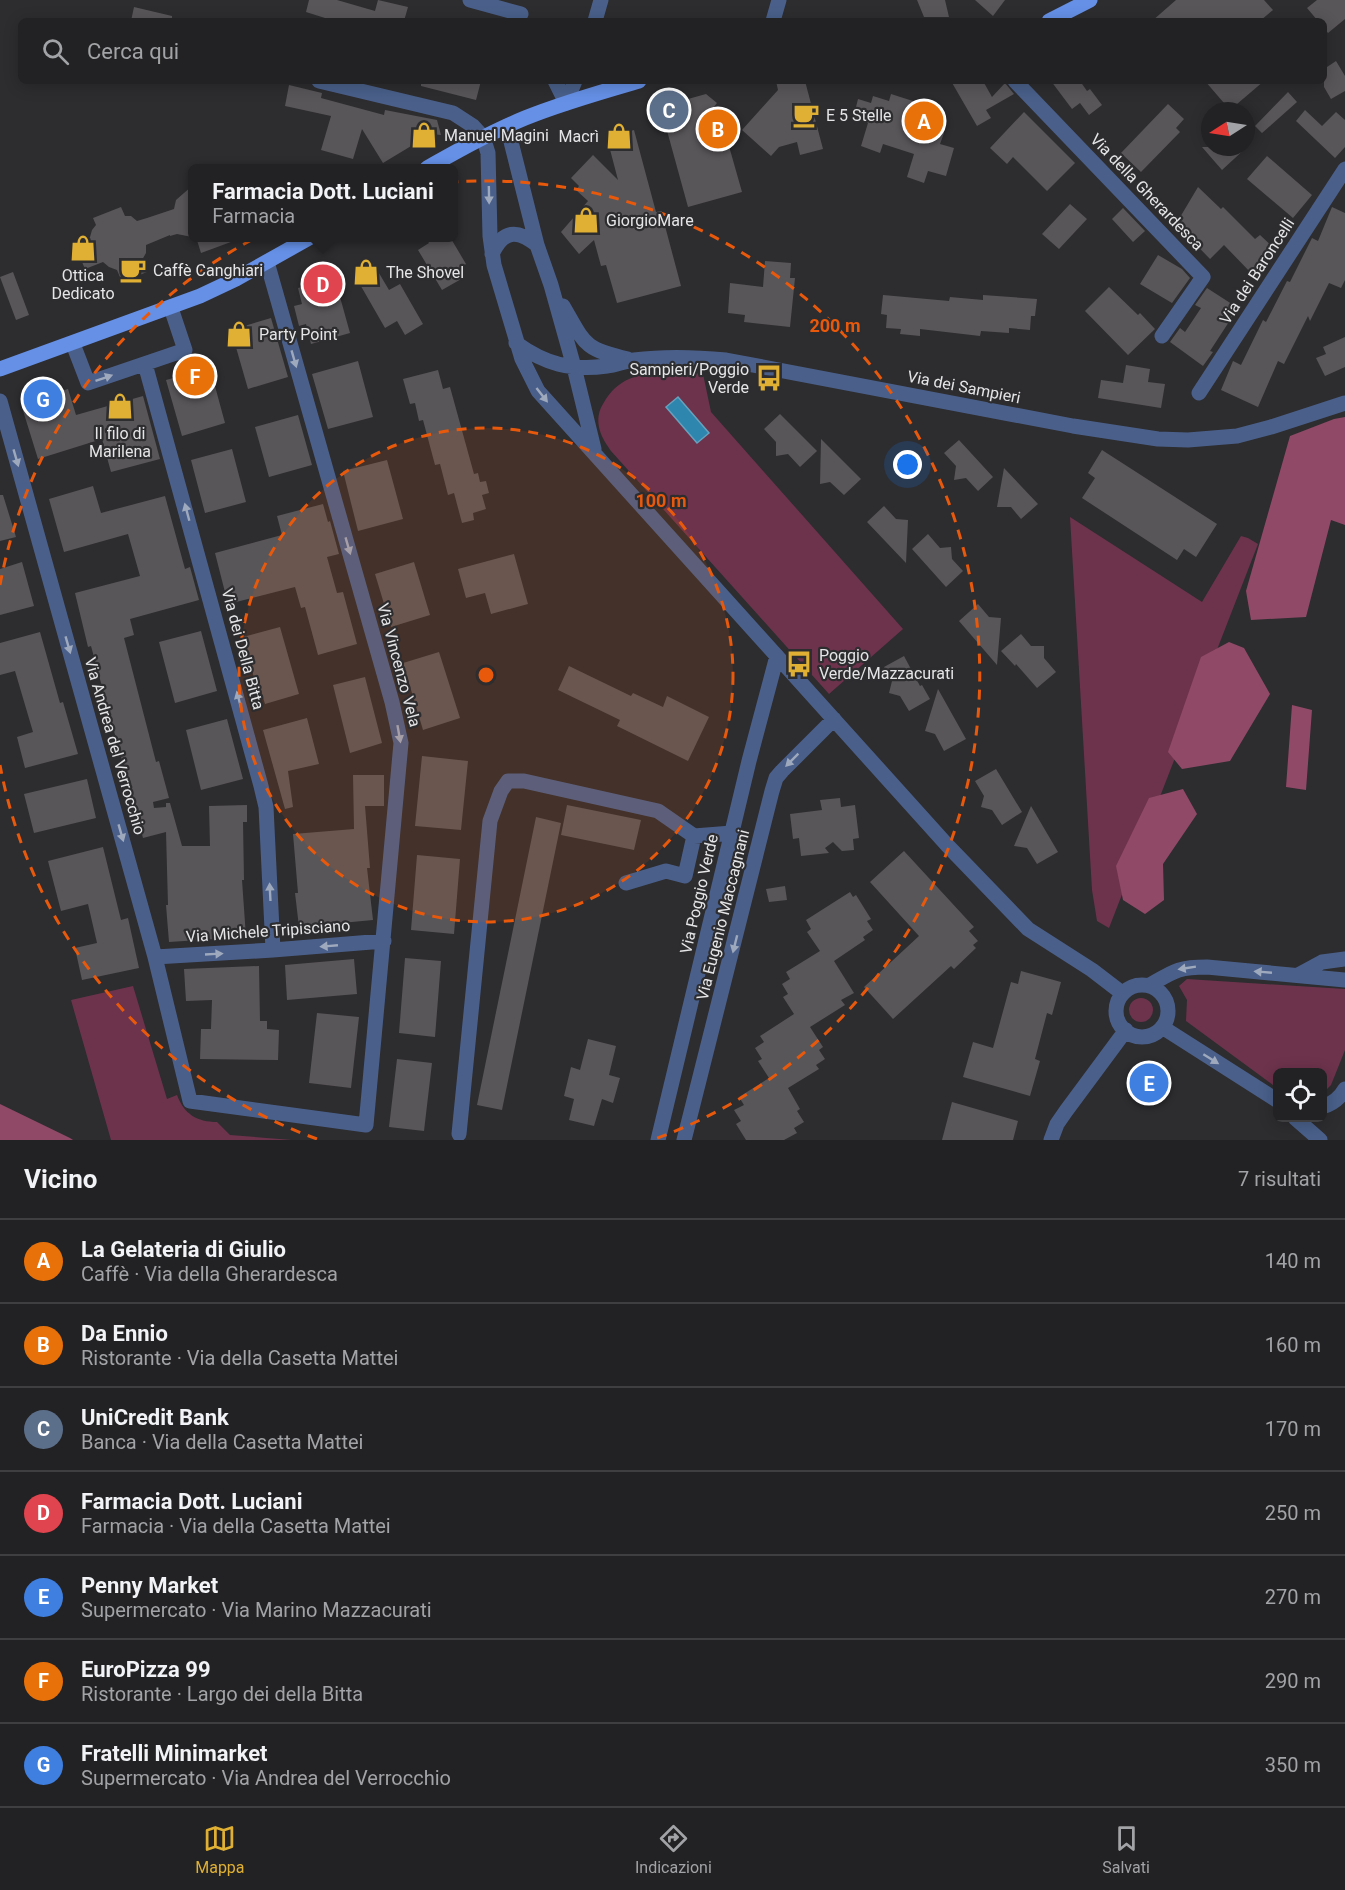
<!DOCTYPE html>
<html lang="it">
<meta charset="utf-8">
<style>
:root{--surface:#222123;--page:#2e2e30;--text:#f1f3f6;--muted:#a2a3a6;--line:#3f3e41;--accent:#dfb034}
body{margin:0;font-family:Roboto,sans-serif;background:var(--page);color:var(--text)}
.controls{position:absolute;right:18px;bottom:18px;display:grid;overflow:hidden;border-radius:9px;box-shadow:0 3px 15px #0003}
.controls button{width:54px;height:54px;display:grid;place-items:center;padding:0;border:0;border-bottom:2px solid var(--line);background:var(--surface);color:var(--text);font:30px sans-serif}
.compass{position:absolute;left:1201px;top:102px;width:54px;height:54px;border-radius:50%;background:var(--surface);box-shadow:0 3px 15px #0003;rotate:258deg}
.you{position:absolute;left:908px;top:465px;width:21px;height:21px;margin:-15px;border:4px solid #fff;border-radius:50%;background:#1a73e8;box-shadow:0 0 0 9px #1a73e833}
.badge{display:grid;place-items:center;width:39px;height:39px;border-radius:50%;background:var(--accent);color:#fff;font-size:20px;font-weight:700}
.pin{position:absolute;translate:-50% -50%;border:3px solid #fff;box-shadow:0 2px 6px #0006}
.popup{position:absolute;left:188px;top:164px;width:270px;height:78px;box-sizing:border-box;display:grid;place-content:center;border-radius:9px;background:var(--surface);filter:drop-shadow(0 2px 4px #0005);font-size:20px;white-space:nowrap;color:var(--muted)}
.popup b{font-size:22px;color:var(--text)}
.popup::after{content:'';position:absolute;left:50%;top:100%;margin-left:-12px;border:12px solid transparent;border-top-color:var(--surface)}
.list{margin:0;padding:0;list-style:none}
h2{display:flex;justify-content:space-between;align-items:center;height:78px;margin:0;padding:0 24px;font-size:26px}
h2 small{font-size:20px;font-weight:400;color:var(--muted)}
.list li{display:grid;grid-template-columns:39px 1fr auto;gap:18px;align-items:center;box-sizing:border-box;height:84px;padding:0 24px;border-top:2px solid var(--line)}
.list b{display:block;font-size:22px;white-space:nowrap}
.list p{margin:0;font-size:20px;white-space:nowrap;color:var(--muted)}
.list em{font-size:20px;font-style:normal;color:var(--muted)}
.icon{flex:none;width:33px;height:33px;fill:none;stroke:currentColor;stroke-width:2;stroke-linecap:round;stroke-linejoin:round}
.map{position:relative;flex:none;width:1345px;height:1140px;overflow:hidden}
.search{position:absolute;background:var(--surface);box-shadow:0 3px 15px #0003;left:18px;right:18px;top:18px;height:66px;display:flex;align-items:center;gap:15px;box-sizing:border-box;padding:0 21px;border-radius:9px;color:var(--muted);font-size:22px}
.sheet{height:666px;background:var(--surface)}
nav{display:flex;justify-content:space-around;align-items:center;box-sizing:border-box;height:84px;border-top:2px solid var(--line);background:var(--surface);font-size:16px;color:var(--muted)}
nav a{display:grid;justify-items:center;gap:3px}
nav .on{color:var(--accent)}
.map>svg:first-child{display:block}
</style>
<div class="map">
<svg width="1345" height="1140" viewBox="0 0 1345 1140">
<rect width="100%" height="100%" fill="#2d2c2f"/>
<path fill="#6d334c" d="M666,370L703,374L711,412L903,629L829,694L611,451C607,445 602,438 600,431C597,421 598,412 603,404C618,377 638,375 666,370Z
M1070,517L1202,602L1241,536L1248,538L1258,544L1109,928L1097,921L1092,890Z
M1187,979L1345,989V1050L1331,1085L1323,1093L1322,1072H1278L1277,1088L1186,1021L1187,1000L1179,986Z
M133,986L167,1099L177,1095C184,1114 197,1122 217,1122L230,1135L292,1140H111L71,1000Z
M1129 1010a12 12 0 1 1 24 0a12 12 0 1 1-24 0Z"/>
<path fill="#904967" d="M1345,417V525L1331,520L1306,617L1251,620L1246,591L1290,436L1334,419Z
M1229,642L1244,648L1270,694L1230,761L1182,769L1168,752L1201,657Z
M1292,705L1312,710L1306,790L1286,787Z
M1183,789L1197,814L1163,864L1164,900L1145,914L1123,900L1116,866L1149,798Z
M0,1104L70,1138L73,1140H0Z"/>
<path fill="#2e85ad" stroke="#65a2be" stroke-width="1.5" d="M678,397L709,433L697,443L666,407Z"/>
<path fill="#595659" d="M309,0H337L375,11L378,0L408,7L404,21H324L325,18L306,12Z
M917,0H945L949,17H924Z
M975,0H1005L993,16Z
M1176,0H1264L1273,10L1260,21H1152Z
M1317,0H1345V19L1328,33L1324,28V21H1318L1307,8Z
M134,7L172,16V21H131Z
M1336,61L1345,76V91L1331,99L1324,87V69Z
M421,81H481L476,100L421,86Z
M776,81H805L823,149L800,155L797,142L779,147L771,156L742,130L778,90Z
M951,81H983L992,97L1005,83L1014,94L986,110L991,118L977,126Z
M1051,81H1080L1087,91L1090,89L1102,105L1089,115L1080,103L1072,109Z
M1205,81H1264L1230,110Z
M289,85L322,93L321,98L384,115L385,110L437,120L441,135L431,134L383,163L362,129L353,159L321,150L331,116L285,106Z
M1288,92L1297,102L1262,133L1255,126Z
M706,94L717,103L713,108L720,114L716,119L723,125L742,192L688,207L666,127L656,124L652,109Z
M891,94L916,102L913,112L937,120L944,133L940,144L954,148L946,176L928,171L924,183L907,177L914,154L883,144L880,153L861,146L868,123L864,122L867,114L855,111L858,99L871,103L873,96L889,101Z
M1168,104L1184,119L1176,128L1180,132L1141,172L1121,153Z
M1305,110L1322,126L1336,112L1345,120V147L1335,158L1296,121Z
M1024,112L1075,163L1047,191L1013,157L1007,164L990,148Z
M634,130L656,212L661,211L681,286L617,303L606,265L601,266L594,240L579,254L561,232L588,201L576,190L579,186L571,178L593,155L618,180L607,138Z
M1202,147H1247L1222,170Z
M1267,156L1312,195L1293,218L1247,179Z
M192,186V237L177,234L170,236V235L146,245V253L142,260L147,272L122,282L117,270L109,267L103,262L85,269L74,243L90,237L92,230L96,225L93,218L121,207L125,216H131L137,221L147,218L174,209L176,200Z
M1198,187L1221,209L1223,207L1255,239L1260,235L1275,249L1265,259L1268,262L1254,276L1224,245L1210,259L1176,224Z
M1070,204L1087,219L1059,249L1042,234Z
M1332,207L1345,213V280L1341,288L1329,283L1310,321L1308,316L1284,364L1278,361L1258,407L1221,390L1233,361L1241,365L1263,320L1266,322L1287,281L1290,282L1312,238L1318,241Z
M1123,208L1145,231L1133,242L1112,219Z
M196,237H239V239L201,253Z
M425,237H450L466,264L458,269L463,278L442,290L418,250L429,243Z
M1158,255L1182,269L1190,278L1172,303L1140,284Z
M765,261L791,263L790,278H795L790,327L744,322L745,315L728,313L730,283L763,287Z
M373,263L389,290L400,284L423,324L405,335L397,321L385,328L354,274Z
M13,272L29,315L16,320L0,277Z
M335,279L350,333L311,344L306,324L299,326L294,306L302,304L298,288Z
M1109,287L1138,315L1140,313L1155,329L1128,355L1085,311Z
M1207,288L1238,308L1210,351L1213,352L1203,366L1170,342L1180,328L1185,332L1201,308L1195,305Z
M883,295L949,301L950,297L983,300V295L1037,299L1035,316H1031L1030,330L1009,328V333L981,331L980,336L920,329V336L900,334L901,329L886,328L887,315L881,314Z
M271,318L288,377L248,389L231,330Z
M1345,337V367L1325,376L1316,358L1326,354L1323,347Z
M358,361L373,417L328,429L312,374Z
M1126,365L1150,369L1148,382L1165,384L1161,408L1098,398L1101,380L1123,383Z
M210,368L225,423L182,436L166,380Z
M438,370L443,389L450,387L474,474L478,473L480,482L486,481L489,493L482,495L486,509L473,513L474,520L462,523L454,493L448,495L440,464L435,465L423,420L419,421L415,403L410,404L403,379Z
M68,389L76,415L143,396L160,459L111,472L102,439L38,459L21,404Z
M780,414L817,451L800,467L788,454L776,456V442L764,429Z
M298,415L312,465L269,477L255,427Z
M821,439L861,479L844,495L830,482L820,484Z
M959,440L993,477L978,491L966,478L954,480L956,466L944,453Z
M232,449L246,502L205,513L191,460Z
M1102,450L1217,524L1196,557L1184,549L1177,560L1082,498L1095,478L1088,473Z
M387,460L403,519L358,531L343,471Z
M1004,468L1038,504L1021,519L1011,507H997Z
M93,486L101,513L165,496L185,569L190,567L199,600L130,619L134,635L124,638L156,762L159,761L169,798L153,802L154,808L166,807V803H170L182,846H210L209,806L247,805V822H243L244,880H242L246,937L169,942L166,905H168L166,832L143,838L91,646L88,647L75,593L140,576L128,534L64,552L49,499Z
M0,495H3L16,537L0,541Z
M323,504L328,522L330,521L339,554L327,557L337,593L343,592L357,644L318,655L305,607L301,608L295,587L228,604L215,553L282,535L277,516Z
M884,506L896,519L908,520L906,563L867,522Z
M928,534L940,548L951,547L952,559L963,571L946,587L912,549Z
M514,554L528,604L491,614L485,593L466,598L458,569Z
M22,562L34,606L0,615V569Z
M414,562L430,615L391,627L375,574Z
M978,604L989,617L1001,618L997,665L959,621Z
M280,627L299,694L265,704L260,688L257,689L243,637Z
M201,631L217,691L175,703L159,642Z
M40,632L60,703L63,702L78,754L25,768L17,737L33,732L15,671L0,675V643Z
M1021,634L1031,646H1044V658L1056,672L1037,688L1016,664L1015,666L1001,651Z
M439,652L460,718L423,730L403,663Z
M904,656L920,686L922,685L930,699L909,711L900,696L889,693L892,681L884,667Z
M569,666L631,696L633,693L663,707L667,696L709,717L688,761L617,726L620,720L558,690Z
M365,677L382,743L350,753L333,685Z
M938,689L966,739L944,751L935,734L925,731Z
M307,718L319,764L288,771L293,807L285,809L263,730Z
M227,719L243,779L201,790L186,730Z
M422,756L468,761L461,830L415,826Z
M996,769L1022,812L1002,825L992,810L981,807L984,796L975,781Z
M353,775H384V806H365L370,868H367L373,920L299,927L295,893H298L293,834L354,829Z
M87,779L96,818L34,833L24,794Z
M840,798L841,807L855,805L859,838L853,839L854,850L842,851L833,842L825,848L829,853L801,856L799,838L793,839L790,814L822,810L820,800Z
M567,805L641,820L634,850L561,835Z
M1031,806L1058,852L1037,864L1027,848L1014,846Z
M536,817L561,823L502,1110L477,1105Z
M103,847L121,920L128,918L139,968L82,980L75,948L97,943L88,904L61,911L48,861Z
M904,851L974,927L969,931L978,941L973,945L976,948L954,969L951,966L893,1019L864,987L919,936L870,882Z
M417,855L460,859L454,934L411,930Z
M785,886L787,900L769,902L766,889Z
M850,892L853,897L856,895L871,919L867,921L873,930L863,937L865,940L834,961L854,993L841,1000L845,1005L810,1027L823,1047L819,1050L825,1059L816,1065L819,1069L788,1088L800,1109L797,1111L804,1122L794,1128L797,1133L784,1140H746L736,1124L741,1121L734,1110L744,1105L739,1097L769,1078L758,1061L762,1059L755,1048L764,1042L760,1036L794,1014L783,997L788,994L782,984L790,979L786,972L820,951L807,932L811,929L806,920Z
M405,958L441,961L435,1037L399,1033Z
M354,959L357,994L287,1000L285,965Z
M259,966L260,1021H267V1029L279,1030L278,1060L200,1059L201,1029H211L212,1000L186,1001L184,969Z
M1021,971L1061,982L1052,1015L1047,1013L1035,1059L1040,1061L1030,1096L963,1077L973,1042L993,1048L1011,982L1018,984Z
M317,1013L359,1017L351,1088L309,1083Z
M588,1039L616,1046L609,1075L620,1078L613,1103L602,1099L594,1126L569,1120L574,1099L564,1096L571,1067L580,1070Z
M397,1059L432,1063L424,1131L389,1127Z
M952,1102L1018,1121L1013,1140H942Z"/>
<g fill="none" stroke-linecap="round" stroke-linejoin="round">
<path stroke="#4a608a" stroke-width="15" d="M470,0L521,14
M595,21L601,0
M773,21L779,0
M319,81L453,113L473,126L483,137L488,153L490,236L494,265L522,359L538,391L947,845L1028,929L1092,970L1122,993
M555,81L566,103
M1015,81L1203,277L1162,336
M566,103L575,81
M507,126L537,245L551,285L574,367L594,449
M492,254C503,230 517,229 537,245
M563,306C585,344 583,349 628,359
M516,343C545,364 571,371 607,366C616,365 625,361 634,360C665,356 695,357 726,360L1073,426L1158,439L1188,440L1237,436L1271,427L1345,403
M73,344L88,383L185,350L171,308
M145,364L261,786L266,807L273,950
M1199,393L1345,169
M0,401L155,957L190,1101L366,1125L401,743L392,702L267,262
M694,836L732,833
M155,957L273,950L384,941
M1298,975L1322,962L1345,959
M1150,985C1174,971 1178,967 1207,967L1345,980
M1116 1011a26 26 0 1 1 52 0a26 26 0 1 1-52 0Z
M1162,1027L1278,1101
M1322,1107C1333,1104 1340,1098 1345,1089
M1295,1118L1320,1140
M459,1134L490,821L501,791L508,781H524L658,811L694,836L685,876L666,871L626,883
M658,1140L749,761L777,656
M684,1140L772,791L776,778L782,771L834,719
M1051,1140L1057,1124L1066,1111L1126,1030"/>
<path stroke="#6590e6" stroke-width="15" d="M1049,21L1090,0
M427,168C459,150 491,132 525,118C562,103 601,92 639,81
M0,369L200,296L236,279L309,238"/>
</g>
<defs><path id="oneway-solid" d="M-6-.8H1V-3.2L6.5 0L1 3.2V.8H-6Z" transform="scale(1.5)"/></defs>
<g fill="#9fa9bd">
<use href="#oneway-solid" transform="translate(489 195) rotate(89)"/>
<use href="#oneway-solid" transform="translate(294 359) rotate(74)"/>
<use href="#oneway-solid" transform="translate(104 378) rotate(-19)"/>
<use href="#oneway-solid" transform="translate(542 395) rotate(52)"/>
<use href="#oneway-solid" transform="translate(16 458) rotate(74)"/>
<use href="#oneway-solid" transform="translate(187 512) rotate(-105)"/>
<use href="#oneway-solid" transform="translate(348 546) rotate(74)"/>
<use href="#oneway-solid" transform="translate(68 645) rotate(74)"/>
<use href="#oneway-solid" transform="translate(239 700) rotate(-105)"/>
<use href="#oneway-solid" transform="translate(399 734) rotate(80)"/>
<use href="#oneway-solid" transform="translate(792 760) rotate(135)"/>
<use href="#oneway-solid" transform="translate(121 833) rotate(74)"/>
<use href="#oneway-solid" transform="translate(270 892) rotate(-93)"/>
<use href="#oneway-solid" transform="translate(735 944) rotate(104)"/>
<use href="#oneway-solid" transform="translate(329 946) rotate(175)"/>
<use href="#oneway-solid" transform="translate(214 954) rotate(-3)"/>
<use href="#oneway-solid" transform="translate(1187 968) rotate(171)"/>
<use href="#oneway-solid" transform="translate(1263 972) rotate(-175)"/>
<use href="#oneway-solid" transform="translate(1211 1059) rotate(32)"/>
</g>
<circle cx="486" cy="675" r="247" fill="#e8590c" fill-opacity=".12"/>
<g fill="none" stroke="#e8590c" stroke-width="3" stroke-dasharray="10 8">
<circle cx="486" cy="675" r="247"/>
<path d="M317 1139A494 494 0 0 1 0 765M0 585A494 494 0 1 1 655 1139"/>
</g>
<defs>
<g id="cafe-bare" transform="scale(2.07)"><path d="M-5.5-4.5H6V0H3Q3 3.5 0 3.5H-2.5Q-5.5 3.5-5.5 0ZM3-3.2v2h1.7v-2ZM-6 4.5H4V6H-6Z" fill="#dfb034" stroke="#2d2c2f" stroke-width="2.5" paint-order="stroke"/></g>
<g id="shop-bare" transform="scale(2.07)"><path d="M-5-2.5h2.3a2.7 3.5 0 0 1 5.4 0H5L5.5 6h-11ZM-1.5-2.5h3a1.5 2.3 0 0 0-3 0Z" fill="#dfb034" stroke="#2d2c2f" stroke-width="2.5" paint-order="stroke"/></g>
<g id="bus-bare" transform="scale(2.07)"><path d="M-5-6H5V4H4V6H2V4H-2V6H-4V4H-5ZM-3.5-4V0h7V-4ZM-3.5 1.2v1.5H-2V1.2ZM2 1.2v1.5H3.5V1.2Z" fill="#dfb034" stroke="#2d2c2f" stroke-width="2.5" paint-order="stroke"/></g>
</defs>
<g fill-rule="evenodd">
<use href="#cafe-bare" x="806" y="115"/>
<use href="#shop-bare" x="424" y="135"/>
<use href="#shop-bare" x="619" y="136"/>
<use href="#shop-bare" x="586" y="220"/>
<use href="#shop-bare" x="83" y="248"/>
<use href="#cafe-bare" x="133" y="270"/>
<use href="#shop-bare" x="366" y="272"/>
<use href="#shop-bare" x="239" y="334"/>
<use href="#bus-bare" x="769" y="378"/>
<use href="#shop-bare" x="120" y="406"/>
<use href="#bus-bare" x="799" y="664"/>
</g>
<g text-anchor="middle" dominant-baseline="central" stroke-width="4.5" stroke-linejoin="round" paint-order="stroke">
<g font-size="16" fill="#e5e5e7" stroke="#2d2c2f" text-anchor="start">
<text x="826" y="115">E 5 Stelle</text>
<text x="444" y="135">Manuel Magini</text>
<text x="599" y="136" text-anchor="end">Macrì</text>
<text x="606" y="220">GiorgioMare</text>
<text x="153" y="270">Caffè Canghiari</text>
<text x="386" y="272">The Shovel</text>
<text x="83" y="275" text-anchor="middle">Ottica<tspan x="83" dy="18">Dedicato</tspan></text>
<text x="259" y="334">Party Point</text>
<text x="749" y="369" text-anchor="end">Sampieri/Poggio<tspan x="749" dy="18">Verde</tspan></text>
<text x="120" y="433" text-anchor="middle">Il filo di<tspan x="120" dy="18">Marilena</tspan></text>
<text x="819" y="655">Poggio<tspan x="819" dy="18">Verde/Mazzacurati</tspan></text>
</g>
<g font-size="16" fill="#e5e5e7" stroke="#2d2c2f">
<text transform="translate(1147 192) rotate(46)">Via della Gherardesca</text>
<text transform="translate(1257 271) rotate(-57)">Via dei Baroncelli</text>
<text transform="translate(964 387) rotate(11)">Via dei Sampieri</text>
<text transform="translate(243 649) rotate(75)">Via dei Della Bitta</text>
<text transform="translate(399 665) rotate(75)">Via Vincenzo Vela</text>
<text transform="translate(115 746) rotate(74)">Via Andrea del Verrocchio</text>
<text transform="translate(699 894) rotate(-77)">Via Poggio Verde</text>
<text transform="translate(723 915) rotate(-76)">Via Eugenio Maccagnani</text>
<text transform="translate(268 931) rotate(-4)">Via Michele Tripisciano</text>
</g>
</g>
<circle cx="486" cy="675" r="9" fill="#e8590c" stroke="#2d2c2f" stroke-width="3"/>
<g font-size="18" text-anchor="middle" font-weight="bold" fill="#e8590c" stroke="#2d2c2f" stroke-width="4.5" stroke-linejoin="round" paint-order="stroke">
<text x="835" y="332">200 m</text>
<text x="661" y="507">100 m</text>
</g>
</svg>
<div class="controls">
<button><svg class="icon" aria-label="locate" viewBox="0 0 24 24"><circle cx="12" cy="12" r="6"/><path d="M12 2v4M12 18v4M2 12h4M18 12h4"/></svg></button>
</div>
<svg class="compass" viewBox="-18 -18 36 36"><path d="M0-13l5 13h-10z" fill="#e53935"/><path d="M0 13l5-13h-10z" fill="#a2a3a6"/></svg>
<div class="you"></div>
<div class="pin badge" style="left:924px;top:121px;background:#e8710a">A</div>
<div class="pin badge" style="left:718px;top:129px;background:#e8710a">B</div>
<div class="pin badge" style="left:669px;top:110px;background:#5c6f8a">C</div>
<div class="pin badge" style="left:323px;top:284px;background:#e0444e">D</div>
<div class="popup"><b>Farmacia Dott. Luciani</b>Farmacia</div>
<div class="pin badge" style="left:1149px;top:1083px;background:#3f7fe0">E</div>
<div class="pin badge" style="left:195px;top:376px;background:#e8710a">F</div>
<div class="pin badge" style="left:43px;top:399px;background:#3f7fe0">G</div>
<div class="search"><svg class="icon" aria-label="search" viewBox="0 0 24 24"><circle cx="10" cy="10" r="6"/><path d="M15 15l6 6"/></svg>Cerca qui</div>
</div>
<section class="sheet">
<h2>Vicino<small>7 risultati</small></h2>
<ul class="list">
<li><span class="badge" style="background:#e8710a">A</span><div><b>La Gelateria di Giulio</b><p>Caffè · Via della Gherardesca</p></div><em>140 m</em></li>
<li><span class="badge" style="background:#e8710a">B</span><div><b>Da Ennio</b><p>Ristorante · Via della Casetta Mattei</p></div><em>160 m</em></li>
<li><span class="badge" style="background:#5c6f8a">C</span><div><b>UniCredit Bank</b><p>Banca · Via della Casetta Mattei</p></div><em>170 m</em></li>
<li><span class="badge" style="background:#e0444e">D</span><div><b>Farmacia Dott. Luciani</b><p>Farmacia · Via della Casetta Mattei</p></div><em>250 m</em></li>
<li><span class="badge" style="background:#3f7fe0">E</span><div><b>Penny Market</b><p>Supermercato · Via Marino Mazzacurati</p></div><em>270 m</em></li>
<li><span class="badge" style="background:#e8710a">F</span><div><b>EuroPizza 99</b><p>Ristorante · Largo dei della Bitta</p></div><em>290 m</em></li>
<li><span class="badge" style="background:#3f7fe0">G</span><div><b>Fratelli Minimarket</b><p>Supermercato · Via Andrea del Verrocchio</p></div><em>350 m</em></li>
</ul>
</section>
<nav>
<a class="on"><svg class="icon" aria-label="map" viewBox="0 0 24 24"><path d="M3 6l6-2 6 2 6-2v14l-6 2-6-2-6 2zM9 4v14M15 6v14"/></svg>Mappa</a>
<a><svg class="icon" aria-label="directions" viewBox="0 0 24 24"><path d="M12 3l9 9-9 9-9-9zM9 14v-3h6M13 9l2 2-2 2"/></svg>Indicazioni</a>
<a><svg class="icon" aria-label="saved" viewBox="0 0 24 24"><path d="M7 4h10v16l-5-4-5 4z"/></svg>Salvati</a>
</nav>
